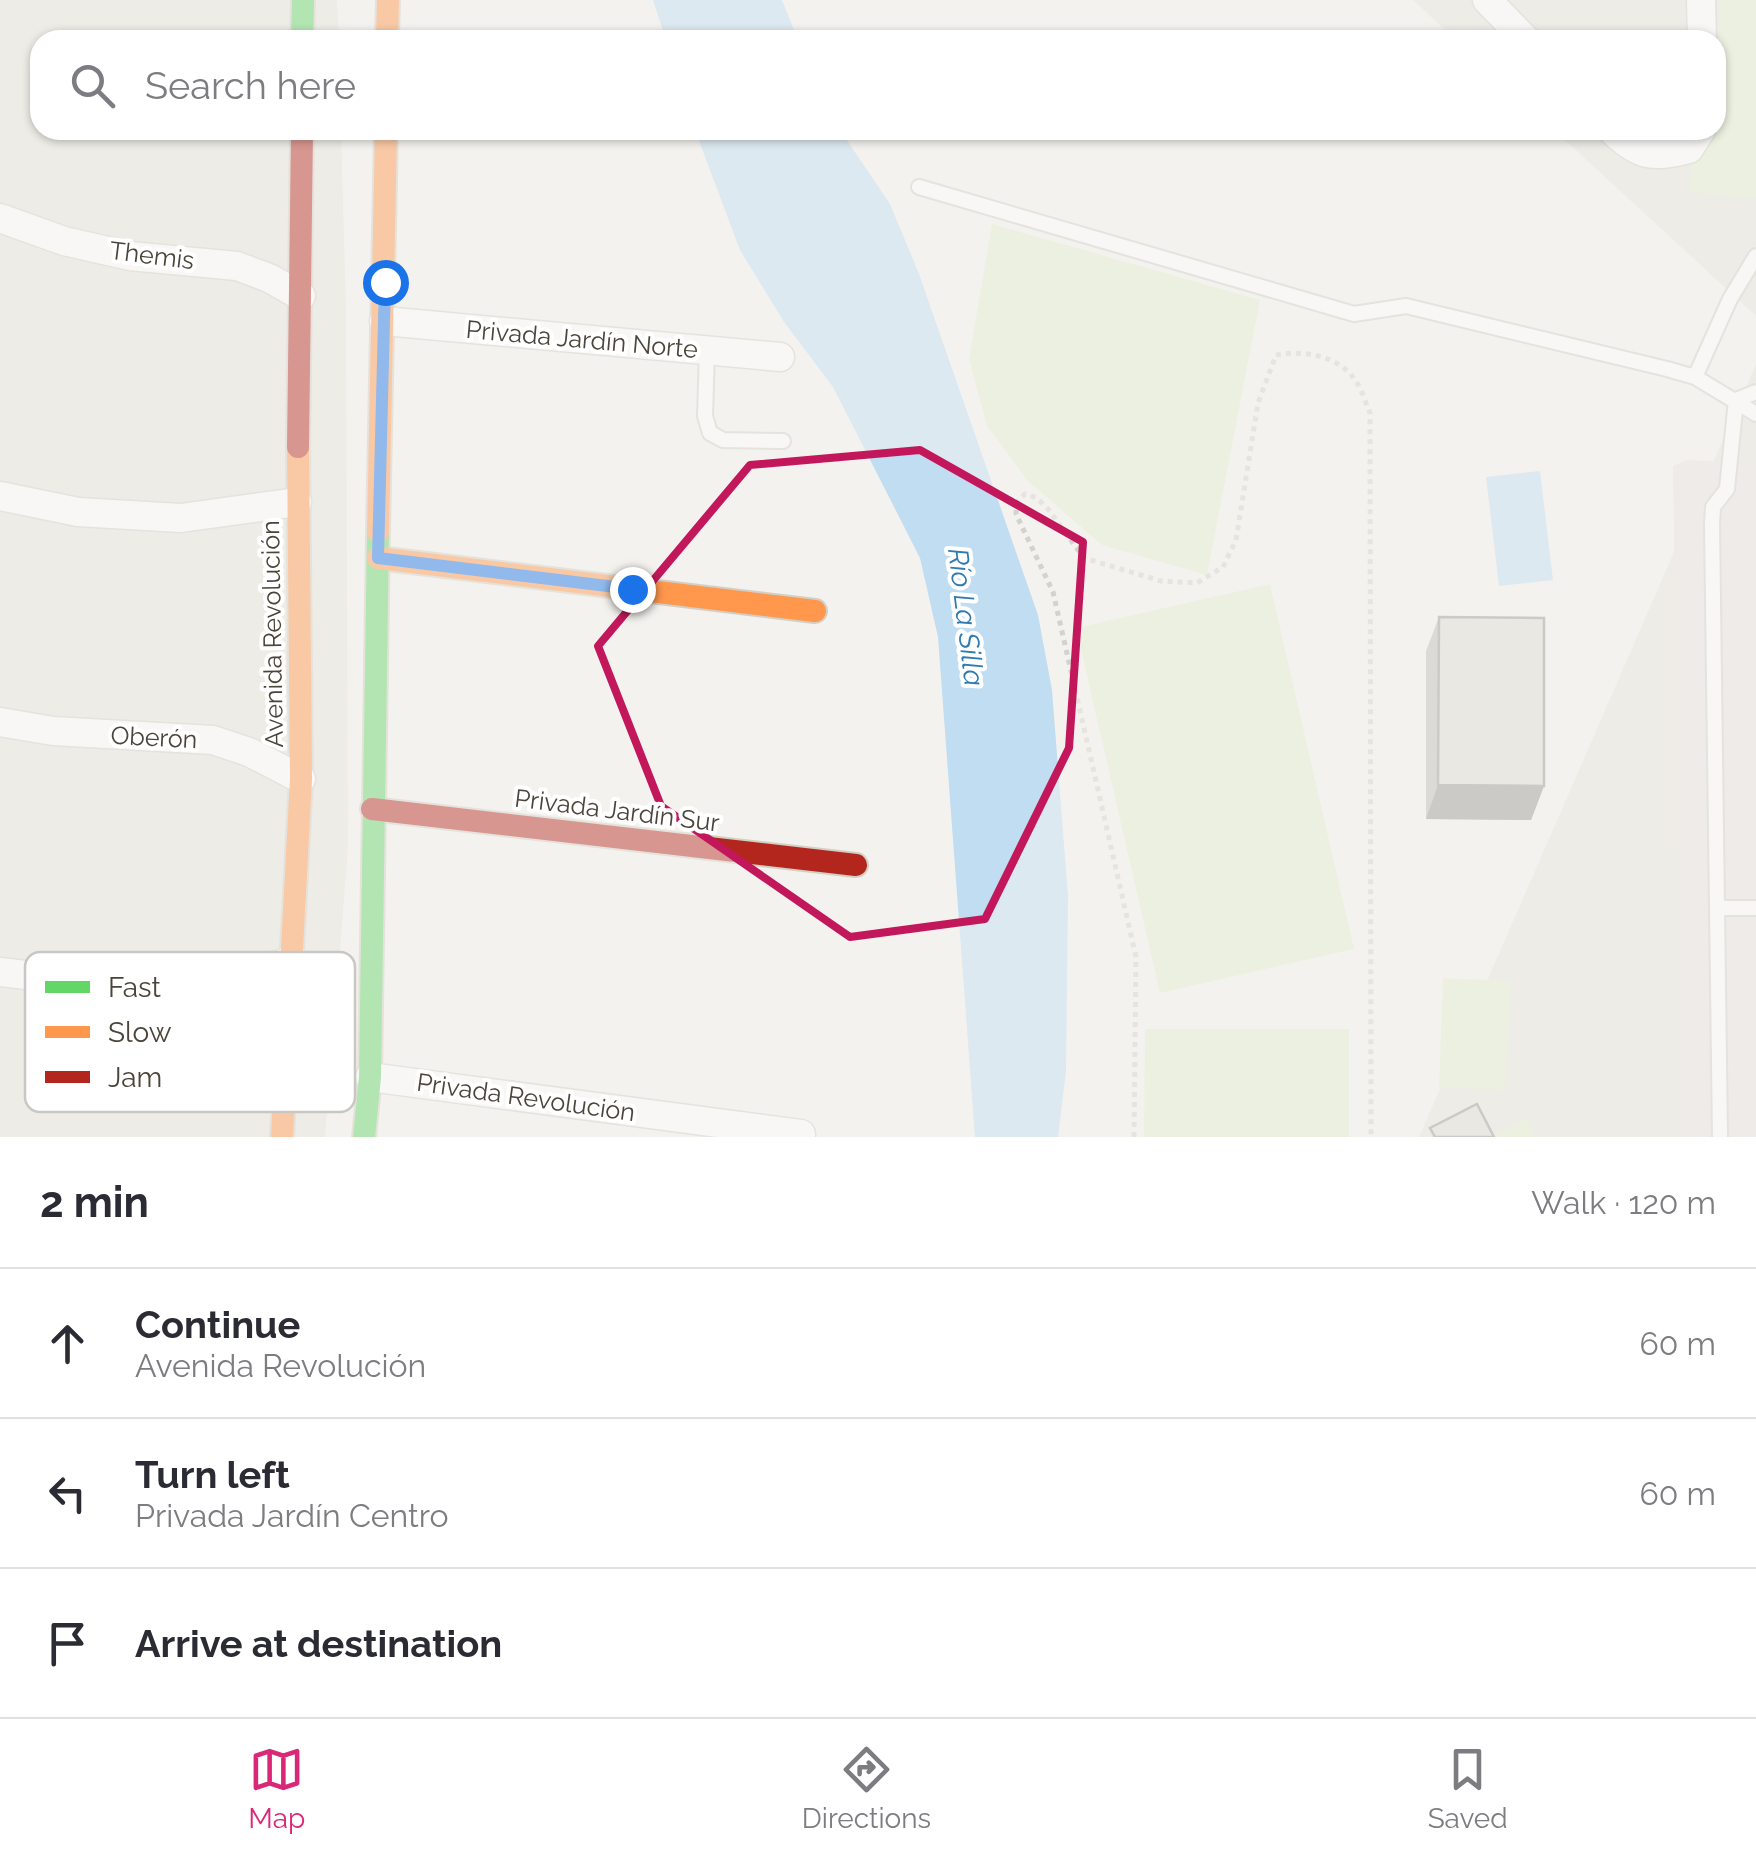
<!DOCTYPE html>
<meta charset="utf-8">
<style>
:root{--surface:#fff;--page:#f2f2f3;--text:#2b2b33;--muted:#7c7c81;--line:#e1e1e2;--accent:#db2777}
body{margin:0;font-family:Raleway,sans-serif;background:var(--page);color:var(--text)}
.stop{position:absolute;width:30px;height:30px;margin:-22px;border:8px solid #1a73e8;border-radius:50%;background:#fff}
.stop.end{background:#1a73e8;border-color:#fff;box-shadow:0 2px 10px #0008}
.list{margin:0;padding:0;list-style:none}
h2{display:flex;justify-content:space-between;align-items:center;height:130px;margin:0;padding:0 40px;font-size:42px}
h2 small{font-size:32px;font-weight:400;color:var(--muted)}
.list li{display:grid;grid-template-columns:65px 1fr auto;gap:30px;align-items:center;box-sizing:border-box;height:150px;padding:0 40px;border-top:2px solid var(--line)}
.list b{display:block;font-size:38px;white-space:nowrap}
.list p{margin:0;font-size:32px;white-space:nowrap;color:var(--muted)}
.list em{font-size:32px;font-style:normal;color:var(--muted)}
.icon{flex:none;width:55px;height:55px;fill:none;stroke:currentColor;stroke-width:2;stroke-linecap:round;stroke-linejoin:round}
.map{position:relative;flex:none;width:1756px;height:1137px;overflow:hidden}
.search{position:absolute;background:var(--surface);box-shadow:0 2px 8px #0004;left:30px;right:30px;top:30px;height:110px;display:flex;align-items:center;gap:25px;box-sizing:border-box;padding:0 35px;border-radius:30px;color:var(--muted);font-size:38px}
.sheet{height:580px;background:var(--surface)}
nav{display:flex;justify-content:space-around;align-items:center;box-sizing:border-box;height:140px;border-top:2px solid var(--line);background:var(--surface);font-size:28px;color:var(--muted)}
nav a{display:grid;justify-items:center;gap:5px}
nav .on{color:var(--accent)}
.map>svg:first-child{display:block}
</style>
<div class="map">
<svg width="1756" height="1137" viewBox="0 0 1756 1137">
<rect width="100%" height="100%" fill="#f4f2ee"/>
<path fill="#e7e4dc" d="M0,0H337L339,40H40V130H341L346,309L348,849L325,1137H0Z
M1413,0H1756V316L1554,130H1716V40H1456Z
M1756,364V1137H1419Z"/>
<path fill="#e1eecf" d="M1719,0H1756V198L1690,192L1692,155L1714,135L1720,113Z
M992,224L1260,300L1207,575L1102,545L1028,481L987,426L969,359Z
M1270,584L1354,949L1160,993L1076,628Z
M1443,978L1510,981L1505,1090L1439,1087Z
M1145,1029H1349V1137H1144Z
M1526,1118L1536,1137H1490Z"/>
<path fill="#e6e3df" d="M1687,460L1756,463V1137H1682L1673,466Z"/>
<path fill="#c0ddf1" d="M653,0H782L798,40H666Z
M695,130H840L890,204L919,274L1038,615L1052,690L1068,896L1066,1071L1058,1137H975L938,637L920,558L833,387L784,322L740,250Z
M1540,471L1553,580L1499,586L1486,477Z"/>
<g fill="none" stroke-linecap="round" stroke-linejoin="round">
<g stroke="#d2d0cb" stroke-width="18">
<path id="lane" d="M198,130H296
M919,187L1354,314L1406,306L1667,369L1695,377L1756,414
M707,350L705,416L710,433L723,440L783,441
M1695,377L1730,299L1756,256
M1736,400L1756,392
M1717,908H1756
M1720,1137L1712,524L1713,507L1727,489L1736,400"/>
</g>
<g stroke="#d2d0cb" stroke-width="31">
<path id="street" d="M1487,0L1526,40
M1701,0L1702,40
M1612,130C1639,157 1654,158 1689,149L1701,130
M0,218L64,241L130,256L237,266L269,278L301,296
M384,321L780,357
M0,496L78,512L181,518L297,502
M0,722L53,731L213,740L249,752L301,779
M0,972L74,981H187L239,977L294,960
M370,1077L801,1134"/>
</g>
<g stroke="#d3cfc5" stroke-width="26">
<path id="fast" d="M302,40L303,0
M364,1137L370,1077L378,532"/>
</g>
<g stroke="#d3cfc5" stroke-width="26">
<path id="slow" d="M387,40L388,0
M378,532L386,130
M378,558L815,611
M282,1137L301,779L298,447"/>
</g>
<g stroke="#d3cfc5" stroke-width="26">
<path id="jam" d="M298,447L302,130
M372,809L856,865"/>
</g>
<path stroke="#d3d2cc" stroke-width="5" stroke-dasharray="5 5" stroke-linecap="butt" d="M1134,1137L1136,957L1053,592L1016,514L1017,502L1025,494L1037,498L1048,509L1084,558L1161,581L1197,583L1223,567L1236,540L1258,403L1276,355C1301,350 1335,355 1352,376C1361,386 1365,401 1370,413L1371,1137"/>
<use href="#lane" stroke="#fdfdfc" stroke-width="14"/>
<use href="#street" stroke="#fdfdfc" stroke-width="28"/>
<use href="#fast" stroke="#63d668" stroke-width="22"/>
<use href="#slow" stroke="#ff974d" stroke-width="22"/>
<use href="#jam" stroke="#b3261e" stroke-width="22"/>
</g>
<path fill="#bfbcb8" d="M1439,617L1544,786L1531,820L1426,819V651Z"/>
<path fill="#9b9996" d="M1438,785L1544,786L1531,820L1426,819Z"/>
<path fill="#dedbd6" stroke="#9b9996" stroke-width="2.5" d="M1439,617L1544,618V786L1438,785Z
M1477,1104L1494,1137H1435L1430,1128Z"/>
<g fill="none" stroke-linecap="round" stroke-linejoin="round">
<path stroke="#1a73e8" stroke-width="12" d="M385,282L378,558L632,589"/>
</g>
<path d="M0 0H1756V1137H0ZM920,450L1083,542L1069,748L985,919L850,937L661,806L598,646L750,465Z" fill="#f4f2ee" fill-opacity=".55" fill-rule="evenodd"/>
<path fill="none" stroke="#c2185b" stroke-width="8" stroke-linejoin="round" d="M920,450L1083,542L1069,748L985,919L850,937L661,806L598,646L750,465Z"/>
<g text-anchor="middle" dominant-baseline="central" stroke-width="8" stroke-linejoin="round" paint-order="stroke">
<g font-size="25" fill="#4b4439" stroke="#fff">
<text transform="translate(152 255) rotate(7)">Themis</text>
<text transform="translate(582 339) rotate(5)">Privada Jardín Norte</text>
<text transform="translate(272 634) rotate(-91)">Avenida Revolución</text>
<text transform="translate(154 737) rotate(3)">Oberón</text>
<text transform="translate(617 810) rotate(7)">Privada Jardín Sur</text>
<text transform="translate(526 1097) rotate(8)">Privada Revolución</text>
</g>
<g font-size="28" font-style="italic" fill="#2e7ab2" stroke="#fff">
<text transform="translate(966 617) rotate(83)">Río La Silla</text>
</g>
</g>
<rect x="25" y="952" width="330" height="160" rx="15" fill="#fff" stroke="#c9c7c4" stroke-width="2.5"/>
<rect x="45" y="981" width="45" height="12" fill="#63d668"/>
<rect x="45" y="1026" width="45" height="12" fill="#ff974d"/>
<rect x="45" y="1071" width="45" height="12" fill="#b3261e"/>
<g font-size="28" fill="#4b4439">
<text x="108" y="997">Fast</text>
<text x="108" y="1042">Slow</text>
<text x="108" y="1087">Jam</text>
</g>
</svg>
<div class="stop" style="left:385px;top:282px"></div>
<div class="stop end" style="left:632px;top:589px"></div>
<div class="search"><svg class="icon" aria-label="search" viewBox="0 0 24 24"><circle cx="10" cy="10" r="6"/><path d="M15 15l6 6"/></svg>Search here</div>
</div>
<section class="sheet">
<h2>2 min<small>Walk · 120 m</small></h2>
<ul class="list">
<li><svg class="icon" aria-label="ahead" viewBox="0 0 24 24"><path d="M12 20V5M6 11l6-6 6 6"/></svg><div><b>Continue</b><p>Avenida Revolución</p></div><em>60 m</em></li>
<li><svg class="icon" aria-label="left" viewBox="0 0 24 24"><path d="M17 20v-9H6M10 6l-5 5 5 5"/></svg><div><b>Turn left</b><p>Privada Jardín Centro</p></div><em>60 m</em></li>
<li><svg class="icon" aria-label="arrive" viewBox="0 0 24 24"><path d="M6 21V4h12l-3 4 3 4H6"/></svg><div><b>Arrive at destination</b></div></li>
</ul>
</section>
<nav>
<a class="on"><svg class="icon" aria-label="map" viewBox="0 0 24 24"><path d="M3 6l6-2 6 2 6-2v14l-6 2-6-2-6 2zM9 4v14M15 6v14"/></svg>Map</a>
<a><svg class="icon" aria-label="directions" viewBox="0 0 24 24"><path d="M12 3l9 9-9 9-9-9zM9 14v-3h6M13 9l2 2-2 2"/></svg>Directions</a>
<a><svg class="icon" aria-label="saved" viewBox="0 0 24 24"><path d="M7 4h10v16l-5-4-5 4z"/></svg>Saved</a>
</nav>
